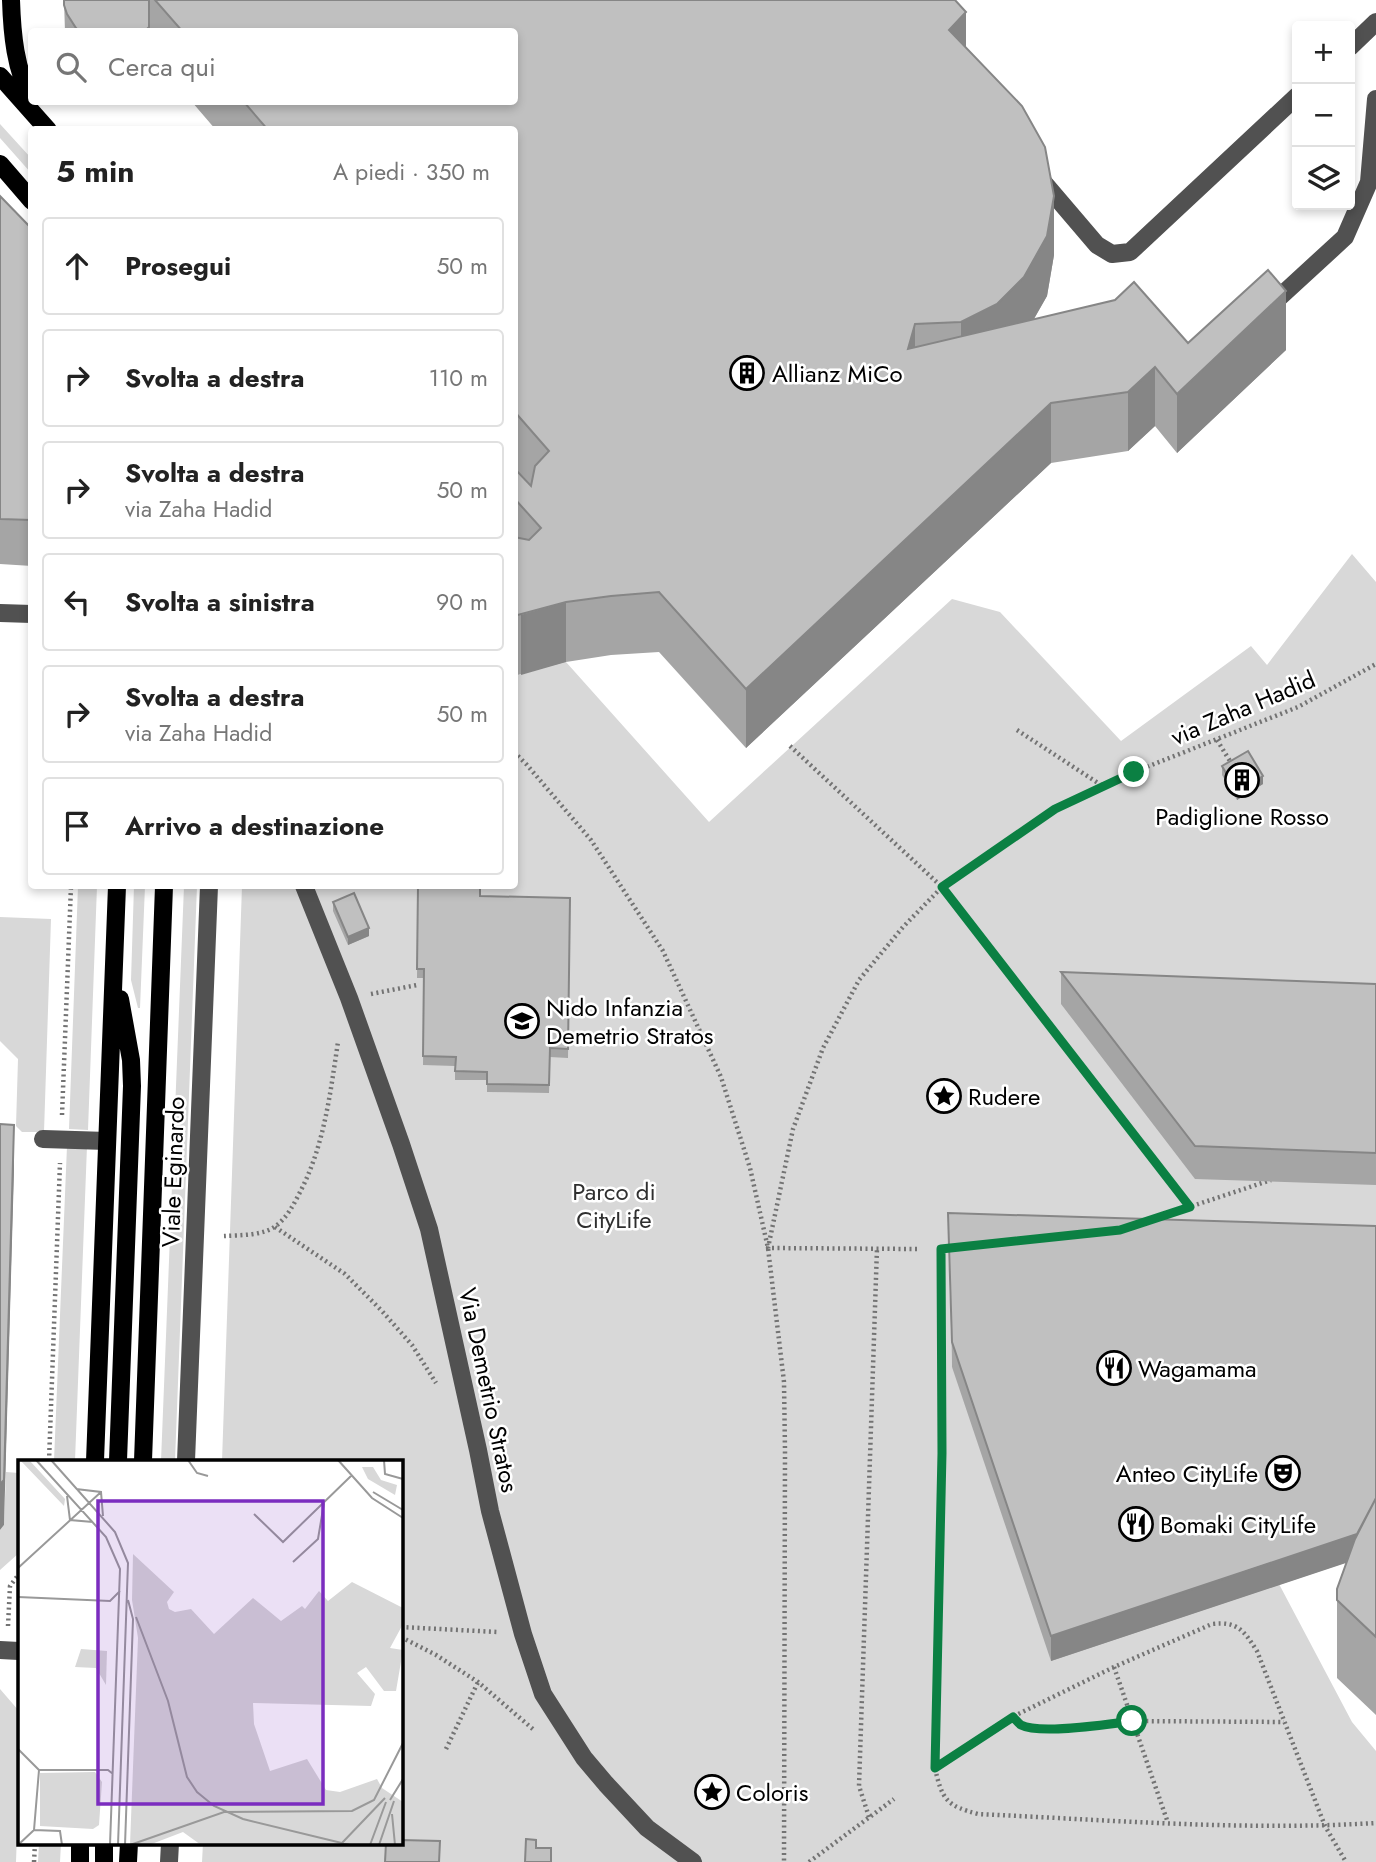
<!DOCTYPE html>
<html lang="it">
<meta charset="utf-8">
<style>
:root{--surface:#fff;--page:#f2f2f2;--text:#222;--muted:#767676;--line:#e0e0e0}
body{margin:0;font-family:Jost,sans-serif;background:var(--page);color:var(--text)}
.controls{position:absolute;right:21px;top:21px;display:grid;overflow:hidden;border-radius:7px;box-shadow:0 4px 10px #0003}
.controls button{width:63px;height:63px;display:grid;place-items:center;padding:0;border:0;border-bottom:2px solid var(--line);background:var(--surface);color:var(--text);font:35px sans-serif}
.stop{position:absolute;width:21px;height:21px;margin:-16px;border:5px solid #0b8043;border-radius:50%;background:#fff}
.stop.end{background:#0b8043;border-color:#fff;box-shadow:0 2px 7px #0008}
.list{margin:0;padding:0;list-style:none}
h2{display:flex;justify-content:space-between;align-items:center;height:91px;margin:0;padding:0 28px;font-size:30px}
h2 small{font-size:23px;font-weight:400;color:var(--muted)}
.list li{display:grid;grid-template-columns:46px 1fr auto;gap:21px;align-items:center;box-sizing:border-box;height:98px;margin:0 14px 14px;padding:0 14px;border:2px solid var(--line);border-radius:7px}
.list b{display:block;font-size:26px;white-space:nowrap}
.list p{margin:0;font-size:23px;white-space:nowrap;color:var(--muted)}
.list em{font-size:23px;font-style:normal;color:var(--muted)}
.icon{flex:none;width:38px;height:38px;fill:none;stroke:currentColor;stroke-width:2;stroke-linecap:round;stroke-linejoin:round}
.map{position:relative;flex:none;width:1376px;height:1862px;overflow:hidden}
.search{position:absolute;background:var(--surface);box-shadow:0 4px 10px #0003;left:28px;top:28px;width:490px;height:77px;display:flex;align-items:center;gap:18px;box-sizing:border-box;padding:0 24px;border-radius:7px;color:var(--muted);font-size:26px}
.panel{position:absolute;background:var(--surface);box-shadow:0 4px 10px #0003;left:28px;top:126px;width:490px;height:763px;border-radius:7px}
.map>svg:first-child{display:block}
</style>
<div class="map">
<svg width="1376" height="1862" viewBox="0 0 1376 1862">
<rect width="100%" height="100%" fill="#fff"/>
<path fill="#d8d8d8" d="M0,124L31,158V173L0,138Z
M1352,554L1376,582V1251L948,1238L952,1367L1279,1584L1352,1722L1376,1751V1862H202L203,1843H401V1461H222L242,886H514L515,676L566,662L709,822L952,599L1000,612L1121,741L1251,646L1267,665Z
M78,886H97L88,1130L69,1129Z
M134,886H145L140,1008H138L131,980Z
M184,886H197L175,1461H161Z
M0,917L51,919L44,1132H22L16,1126L18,1059L0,1041Z
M67,1146H87L75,1461H54Z
M6,1472L19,1473V1553L0,1570V1530L4,1525Z
M0,1689L19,1711V1776L16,1862H0Z
M39,1843H61L60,1862H38Z"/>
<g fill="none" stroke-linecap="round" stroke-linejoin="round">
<path stroke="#737373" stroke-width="4.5" stroke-dasharray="2 3.5" stroke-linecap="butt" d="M1017,730L1104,787
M1217,740L1233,766
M790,746L942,887L1189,1207
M514,752L527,765L591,840L663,951L721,1077L750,1168L768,1248L784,1382L785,1451L784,1862
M371,994L417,985
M62,1115L71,886
M1150,1220L1271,1180
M275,1227L345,1274L382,1311L412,1345L436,1383
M224,1236C240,1235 264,1236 277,1225C287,1217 293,1206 299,1194C324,1147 330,1095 338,1042
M955,1248L941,1249L942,1453L935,1768C942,1800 947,1806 978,1814C1109,1820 1245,1831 1376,1823
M917,1249L768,1248L793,1129L823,1048L859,980L903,927L942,887L1055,809L1134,772L1298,707L1376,664
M49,1461L60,1163
M8,1626L10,1586L19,1574
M401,1627L497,1632
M401,1637L436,1655L478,1682L534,1730
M1114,1667L1168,1823
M1013,1717L1021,1725L1038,1729L1075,1728L1132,1721L1284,1722
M446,1749L478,1682
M935,1767L1006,1720L1114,1667L1212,1624C1238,1621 1244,1631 1257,1651L1325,1826L1346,1862
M869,1817L859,1786L877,1248
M34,1862L35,1843
M809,1862L894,1799"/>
<path stroke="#515151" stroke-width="18" d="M1350,47L1376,22
M1039,177L1097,245L1112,254L1130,252L1297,96
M1270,306L1345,237L1369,182L1376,99
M0,613L32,614
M304,886L349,998L401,1144L429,1229L478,1450L490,1511L523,1634L543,1694L584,1758L606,1784L647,1828L693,1862
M43,1139L107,1141
M186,1461L209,886
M0,1650L19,1651
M169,1862L170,1843"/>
<path stroke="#000" stroke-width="18" d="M11,0C12,32 15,71 32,99
M0,76L48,130
M0,164L32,201
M95,1461L117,886
M118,1461L132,1086L131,1060L120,999
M143,1461L164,886
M80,1862V1843
M104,1862V1843
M128,1862L129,1843"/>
</g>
<path fill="#a5a5a5" d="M64,0H955L966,48L1054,255L1047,296L1034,319L1188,343L1286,350L1177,453L1155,426L1128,451L1051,463L746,748L659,652L611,655L566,662L514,676V130H216L192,102H514V32H65Z
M0,196L32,229V566L0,564Z
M1222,766L1263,784L1237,800L1222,775Z
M418,886L480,896L570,898L568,1058L550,1057L549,1093L487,1092V1080H455V1066L423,1065L424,978H417Z
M333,902L369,936L348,945L333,911Z
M1061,972L1376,984V1185L1195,1179L1061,1004Z
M948,1213L1376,1226V1715L1337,1678V1589L1347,1562L1051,1661L952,1367Z"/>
<path fill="#868686" d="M966,12V72L949,30Z
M1054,196V255L1047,296L1024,336L961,382V322Z
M1286,291V350L1177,453V394Z
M915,324V384L908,349Z
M1155,367V426L1128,451V392Z
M1051,403V463L746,748V689Z
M566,602V662L521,675V615Z
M1263,776V784L1237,800V792Z
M369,928V936L348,945V937Z
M14,1125V1170L4,1525L0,1530V1484Z
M1376,1528V1553L1051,1661V1636Z"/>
<path fill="#c0c0c0" stroke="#868686" stroke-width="2" d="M64,0H149V27L144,32H80L76,28L67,14L64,5Z
M155,0H955L966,12L949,30L1022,106L1045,147L1054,196L1047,236L1024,277L997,304L961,322L915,324L908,349L1115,300L1134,282L1188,343L1268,270L1286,291L1177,394L1155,367L1128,392L1051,403L746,689L659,592L611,596L566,602L514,616V537L529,540L541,528L514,498V468L531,486L535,466L549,451L514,411V130H268L244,102H514V32H183Z
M0,196L32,229V520L0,519Z
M1248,751L1263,776L1237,792L1222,766Z
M418,886H480V896L570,898L568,1049L550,1048L549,1085L487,1084V1072L455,1071L456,1057L423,1056L424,969H417Z
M354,893L369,928L348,937L333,902Z
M1061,972L1376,984V1153L1195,1146Z
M0,1124L14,1125L4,1480L0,1484Z
M948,1213L1376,1226V1498L1357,1534L1051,1636L952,1342Z
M1376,1498V1637L1337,1600V1589L1355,1539Z
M526,1839L536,1840V1848H551V1862H525Z
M401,1840L440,1841L439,1862H385L386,1843H401Z"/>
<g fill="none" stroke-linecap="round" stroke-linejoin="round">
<path stroke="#0b8043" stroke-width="9" d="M1132,1721C1109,1724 1040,1735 1021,1725C1018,1723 1016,1720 1013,1717L935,1768L942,1453L941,1249L1120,1230L1190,1207L942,887L1055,809L1134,772"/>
</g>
<defs>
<g id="building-ring" transform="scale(1.75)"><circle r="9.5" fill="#fff" stroke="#000" stroke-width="1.5"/><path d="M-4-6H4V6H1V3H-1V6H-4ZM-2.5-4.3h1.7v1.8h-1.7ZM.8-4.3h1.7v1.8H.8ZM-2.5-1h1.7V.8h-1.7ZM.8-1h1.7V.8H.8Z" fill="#000"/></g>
<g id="school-ring" transform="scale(1.75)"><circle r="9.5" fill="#fff" stroke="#000" stroke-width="1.5"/><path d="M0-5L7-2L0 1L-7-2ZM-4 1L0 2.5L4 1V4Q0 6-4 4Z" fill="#000"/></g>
<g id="sight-ring" transform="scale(1.75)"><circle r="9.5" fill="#fff" stroke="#000" stroke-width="1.5"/><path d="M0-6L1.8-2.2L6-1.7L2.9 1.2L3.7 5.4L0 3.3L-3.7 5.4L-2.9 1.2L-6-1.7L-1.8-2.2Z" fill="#000"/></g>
<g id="restaurant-ring" transform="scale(1.75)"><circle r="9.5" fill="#fff" stroke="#000" stroke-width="1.5"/><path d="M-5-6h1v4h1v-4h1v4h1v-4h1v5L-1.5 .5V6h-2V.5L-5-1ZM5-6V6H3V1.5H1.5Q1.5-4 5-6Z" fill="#000"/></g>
<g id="theatre-ring" transform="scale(1.75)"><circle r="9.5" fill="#fff" stroke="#000" stroke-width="1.5"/><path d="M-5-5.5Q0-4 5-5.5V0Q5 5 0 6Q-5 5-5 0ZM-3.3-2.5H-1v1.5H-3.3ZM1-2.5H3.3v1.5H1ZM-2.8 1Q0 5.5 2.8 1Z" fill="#000"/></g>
</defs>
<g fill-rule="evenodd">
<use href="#building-ring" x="747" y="373"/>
<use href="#building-ring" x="1242" y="780"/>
<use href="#school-ring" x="522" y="1021"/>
<use href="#sight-ring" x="944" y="1096"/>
<use href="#restaurant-ring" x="1114" y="1368"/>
<use href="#theatre-ring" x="1283" y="1473"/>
<use href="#restaurant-ring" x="1136" y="1524"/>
<use href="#sight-ring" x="712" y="1792"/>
</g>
<g text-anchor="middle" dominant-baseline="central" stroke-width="5" stroke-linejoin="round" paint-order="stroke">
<g font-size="24" fill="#000" stroke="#fff" text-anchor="start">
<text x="772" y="373">Allianz MiCo</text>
<text x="1242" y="816" text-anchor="middle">Padiglione Rosso</text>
<text x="546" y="1007">Nido Infanzia<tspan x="546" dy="28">Demetrio Stratos</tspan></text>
<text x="968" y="1096">Rudere</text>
<text x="1138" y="1368">Wagamama</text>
<text x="1258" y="1473" text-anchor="end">Anteo CityLife</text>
<text x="1160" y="1524">Bomaki CityLife</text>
<text x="736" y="1792">Coloris</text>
</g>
<g font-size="24" fill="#000" stroke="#fff">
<text transform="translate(1243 708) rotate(-23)">via Zaha Hadid</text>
<text transform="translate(173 1172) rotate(-88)">Viale Eginardo</text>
<text transform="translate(489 1390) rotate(78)">Via Demetrio Stratos</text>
</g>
<g font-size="24" fill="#2f2f2f" stroke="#fff">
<text x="614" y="1191">Parco di<tspan x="614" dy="28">CityLife</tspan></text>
</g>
</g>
<g transform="translate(18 1460)">
<rect width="385" height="385" fill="#fff"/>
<path d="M2,0L12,1L47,39L46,46ZM344,7H355L363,20L379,25L377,35L350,19ZM115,94L156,132L149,142L151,149L157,152L173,149L196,174L235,138L263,161L284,146L287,149L301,131L310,141L334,122L385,148V164L372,188L385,190L378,231H366L348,207L339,213L357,234L353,246L235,243L236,264L252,311L289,299L308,330L322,332L359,319L364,328L385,342V385H183L165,372L131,385H112L120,178L114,140ZM63,189L89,191L88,225L78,208L57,207ZM77,312L84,322L81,365L75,369L22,366V313Z" fill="#d8d8d8"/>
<path fill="none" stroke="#999" stroke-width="2" d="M18,0L88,77L102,109L92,385M33,0L97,72L110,103L100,385M170,0L179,13L190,16M320,0L354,38L385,58M366,0L367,14L385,19M58,29L83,32L85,56M355,32L385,50M49,36L52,60L75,62M236,54L265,82L334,15M275,102L300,79L306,43M0,108L83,32M0,137L92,141L102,131M118,157L150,241L169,317L179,332L196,346L225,359L332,385M0,289L21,310M21,310H90L95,314M372,340L385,319M374,354L377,385M16,370L21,310M16,370L42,371L44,385M323,384L367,338M0,385L16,370M107,385L115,159L110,140M112,385L206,352L334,351L356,340L385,283M352,385L368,342M361,385L376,341"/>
<path fill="#7b2cbf" fill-opacity="0.15" stroke="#7b2cbf" stroke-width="3.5" d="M80,41H305V344H80Z"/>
<rect width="385" height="385" fill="none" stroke="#000" stroke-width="3.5"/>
</g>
</svg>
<div class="controls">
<button>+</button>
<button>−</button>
<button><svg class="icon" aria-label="layers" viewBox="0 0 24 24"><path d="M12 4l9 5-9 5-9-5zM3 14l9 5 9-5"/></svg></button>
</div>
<div class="stop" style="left:1132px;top:1721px"></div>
<div class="stop end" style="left:1134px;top:772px"></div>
<div class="search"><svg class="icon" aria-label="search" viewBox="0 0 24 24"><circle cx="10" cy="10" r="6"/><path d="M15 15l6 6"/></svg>Cerca qui</div>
<section class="panel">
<h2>5 min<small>A piedi · 350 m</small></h2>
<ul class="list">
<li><svg class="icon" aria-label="ahead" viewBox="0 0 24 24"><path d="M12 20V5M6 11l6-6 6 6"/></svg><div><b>Prosegui</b></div><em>50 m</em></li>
<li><svg class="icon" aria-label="right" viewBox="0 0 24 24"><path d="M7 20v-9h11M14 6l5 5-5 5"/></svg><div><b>Svolta a destra</b></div><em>110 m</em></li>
<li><svg class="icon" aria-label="right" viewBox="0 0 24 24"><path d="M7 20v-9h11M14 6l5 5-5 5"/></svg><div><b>Svolta a destra</b><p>via Zaha Hadid</p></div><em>50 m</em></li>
<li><svg class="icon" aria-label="left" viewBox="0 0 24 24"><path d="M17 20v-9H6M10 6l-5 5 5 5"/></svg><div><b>Svolta a sinistra</b></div><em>90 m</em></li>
<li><svg class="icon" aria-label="right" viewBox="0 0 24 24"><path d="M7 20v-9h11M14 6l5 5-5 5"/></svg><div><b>Svolta a destra</b><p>via Zaha Hadid</p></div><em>50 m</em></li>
<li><svg class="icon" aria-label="arrive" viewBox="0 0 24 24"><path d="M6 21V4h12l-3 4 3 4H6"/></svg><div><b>Arrivo a destinazione</b></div></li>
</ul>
</section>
</div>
